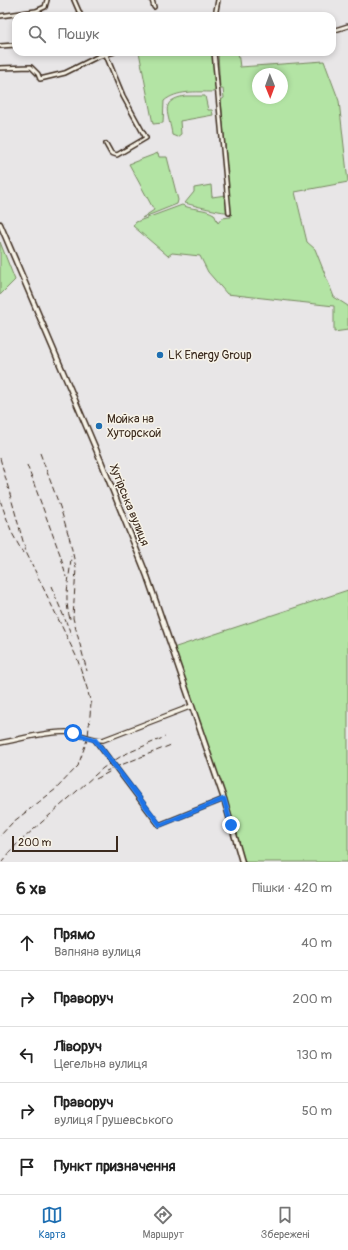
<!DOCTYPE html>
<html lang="uk">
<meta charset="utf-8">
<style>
:root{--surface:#fff;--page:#f2f2f2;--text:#222;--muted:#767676;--line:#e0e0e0;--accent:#1f6fb2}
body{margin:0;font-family:Pangolin,sans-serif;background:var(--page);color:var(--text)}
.compass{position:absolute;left:252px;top:68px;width:36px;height:36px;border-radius:50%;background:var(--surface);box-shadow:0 2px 6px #0003;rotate:179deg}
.scale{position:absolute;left:12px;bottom:10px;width:106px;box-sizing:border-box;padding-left:4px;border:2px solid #3b2a1e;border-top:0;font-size:11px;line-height:14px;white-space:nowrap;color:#3b2a1e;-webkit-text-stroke:3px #f7f3e8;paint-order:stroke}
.stop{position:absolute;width:12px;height:12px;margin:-9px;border:3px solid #1a73e8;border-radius:50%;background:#fff}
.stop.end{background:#1a73e8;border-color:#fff;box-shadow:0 1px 4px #0008}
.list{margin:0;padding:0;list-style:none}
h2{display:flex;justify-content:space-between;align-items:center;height:52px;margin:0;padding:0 16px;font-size:17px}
h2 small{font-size:13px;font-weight:400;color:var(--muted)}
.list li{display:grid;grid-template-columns:26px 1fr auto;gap:12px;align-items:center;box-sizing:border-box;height:56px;padding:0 16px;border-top:1px solid var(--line)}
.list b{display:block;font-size:15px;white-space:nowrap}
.list p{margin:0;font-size:13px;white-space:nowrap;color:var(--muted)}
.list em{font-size:13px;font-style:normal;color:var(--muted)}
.icon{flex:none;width:22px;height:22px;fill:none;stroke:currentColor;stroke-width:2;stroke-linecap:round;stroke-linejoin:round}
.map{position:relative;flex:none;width:348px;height:862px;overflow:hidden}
.search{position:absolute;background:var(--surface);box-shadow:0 2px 6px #0003;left:12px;right:12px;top:12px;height:44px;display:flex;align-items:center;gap:10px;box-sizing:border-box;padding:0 14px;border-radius:12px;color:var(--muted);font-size:15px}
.sheet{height:332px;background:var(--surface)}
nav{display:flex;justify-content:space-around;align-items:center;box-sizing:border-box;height:56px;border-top:1px solid var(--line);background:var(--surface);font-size:11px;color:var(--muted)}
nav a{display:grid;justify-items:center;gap:2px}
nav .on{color:var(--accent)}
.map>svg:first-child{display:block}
</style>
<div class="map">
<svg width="348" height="862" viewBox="0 0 348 862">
<rect width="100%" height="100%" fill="#e8e6e7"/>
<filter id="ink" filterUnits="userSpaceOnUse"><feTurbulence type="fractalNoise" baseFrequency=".025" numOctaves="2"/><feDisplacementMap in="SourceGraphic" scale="8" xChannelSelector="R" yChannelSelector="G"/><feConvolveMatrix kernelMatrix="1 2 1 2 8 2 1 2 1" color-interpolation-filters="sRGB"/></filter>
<g filter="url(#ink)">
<path fill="#b3e4a4" stroke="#778761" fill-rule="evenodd" d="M139,52H212L216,90L213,92C196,92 177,90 164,101L163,123L153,124Z
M218,52H238L240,67L324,61L339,101L348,182L295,192L307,242L315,249L334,297L348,306V330L334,332V306L227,294L208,272L200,256L172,253L168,256L133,226L136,222L182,205C192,210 204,208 214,214L218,223L222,218L231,217L221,100L224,98L223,89H220ZM258,74H282V98H258Z
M185,96H205L208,110H212L213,115L180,121L181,134L177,137L172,135C170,115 157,101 185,96Z
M158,153L159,157H167L178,200L177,204L142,218L154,210L129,164Z
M211,185L212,197L226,195L227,212C224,213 191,205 185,203L194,192V188Z
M0,242L15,280L0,295Z
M348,590V862H242L173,648Z"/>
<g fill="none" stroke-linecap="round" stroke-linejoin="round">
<g stroke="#3b2a1e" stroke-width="6">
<path id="minor" d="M74,0L81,16
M152,0L154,7
M0,16L36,11L45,7L47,0
M215,16L218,0
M332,31L348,26
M0,46L16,45
M214,52L229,213
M106,55L123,96L146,138L117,155L111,153L106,144
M0,68L31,67L38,74L40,79L65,73L97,57L114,52
M95,740L159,825L224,799"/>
</g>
<g stroke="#3b2a1e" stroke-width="6">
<path id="tertiary" d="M0,743C21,739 44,732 66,732C79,733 90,740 103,740L192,706"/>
</g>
<g stroke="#3b2a1e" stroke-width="7">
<path id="secondary" d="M0,224L101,461L147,576L224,799L242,862"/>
</g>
<use href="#minor" stroke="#f7f3e8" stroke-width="3"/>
<use href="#tertiary" stroke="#f7f3e8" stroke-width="3.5"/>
<use href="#secondary" stroke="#f7f3e8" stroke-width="4"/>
<path stroke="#3b2a1e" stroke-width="1" stroke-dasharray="6 3" stroke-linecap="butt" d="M40,453L60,507L70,540
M0,458L26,552L77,658L87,688L91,704L88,737L78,766L56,789L13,822L0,836
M27,465L61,557L66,577
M0,500L12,533L23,553
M69,536L76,568L73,618L87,671
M51,586L72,636
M70,619C63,595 70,580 71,556
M106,771L171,745
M96,779L111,771
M2,862L16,845L103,768L123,755L165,737"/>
</g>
</g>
<g fill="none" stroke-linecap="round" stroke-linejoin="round" filter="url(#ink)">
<path stroke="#1a73e8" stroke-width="5" d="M73,733L95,740L160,825L224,799L231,825"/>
</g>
<g fill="#1f6fb2" stroke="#f7f3e8" stroke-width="1.5">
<circle cx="160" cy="355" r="4"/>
<circle cx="99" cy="426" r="4"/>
</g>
<g text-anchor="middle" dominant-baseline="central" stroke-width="3" stroke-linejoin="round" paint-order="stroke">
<g font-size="12" fill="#3b2a1e" stroke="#f7f3e8" text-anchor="start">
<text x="168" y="355">LK Energy Group</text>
<text x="107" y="419">Мойка на<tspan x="107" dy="14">Хуторской</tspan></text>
</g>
<g font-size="12" fill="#3b2a1e" stroke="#f7f3e8">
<text transform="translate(129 505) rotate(68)">Хутірська вулиця</text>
</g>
</g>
</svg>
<svg class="compass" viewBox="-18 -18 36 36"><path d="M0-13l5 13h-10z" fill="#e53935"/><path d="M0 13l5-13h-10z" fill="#767676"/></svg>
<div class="scale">200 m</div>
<div class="stop" style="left:73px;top:733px"></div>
<div class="stop end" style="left:231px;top:825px"></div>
<div class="search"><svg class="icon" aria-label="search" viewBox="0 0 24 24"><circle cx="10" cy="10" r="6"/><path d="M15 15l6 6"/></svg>Пошук</div>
</div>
<section class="sheet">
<h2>6 хв<small>Пішки · 420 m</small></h2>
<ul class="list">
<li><svg class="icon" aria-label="ahead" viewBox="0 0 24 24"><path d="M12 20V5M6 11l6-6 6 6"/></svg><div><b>Прямо</b><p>Вапняна вулиця</p></div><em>40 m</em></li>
<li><svg class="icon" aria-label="right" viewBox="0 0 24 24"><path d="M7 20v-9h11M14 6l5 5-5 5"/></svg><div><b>Праворуч</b></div><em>200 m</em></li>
<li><svg class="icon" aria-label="left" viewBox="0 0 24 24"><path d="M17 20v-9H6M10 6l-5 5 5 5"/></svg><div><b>Ліворуч</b><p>Цегельна вулиця</p></div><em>130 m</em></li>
<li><svg class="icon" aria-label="right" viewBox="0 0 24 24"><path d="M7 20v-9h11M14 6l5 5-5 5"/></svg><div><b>Праворуч</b><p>вулиця Грушевського</p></div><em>50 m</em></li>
<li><svg class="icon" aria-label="arrive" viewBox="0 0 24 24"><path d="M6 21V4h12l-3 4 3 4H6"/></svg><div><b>Пункт призначення</b></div></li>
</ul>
</section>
<nav>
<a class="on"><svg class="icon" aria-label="map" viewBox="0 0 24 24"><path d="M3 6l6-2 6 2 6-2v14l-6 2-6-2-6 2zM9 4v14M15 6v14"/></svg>Карта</a>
<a><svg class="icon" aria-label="directions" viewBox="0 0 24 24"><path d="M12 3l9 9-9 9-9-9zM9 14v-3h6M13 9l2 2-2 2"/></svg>Маршрут</a>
<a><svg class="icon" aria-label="saved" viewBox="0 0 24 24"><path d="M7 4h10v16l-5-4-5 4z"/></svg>Збережені</a>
</nav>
